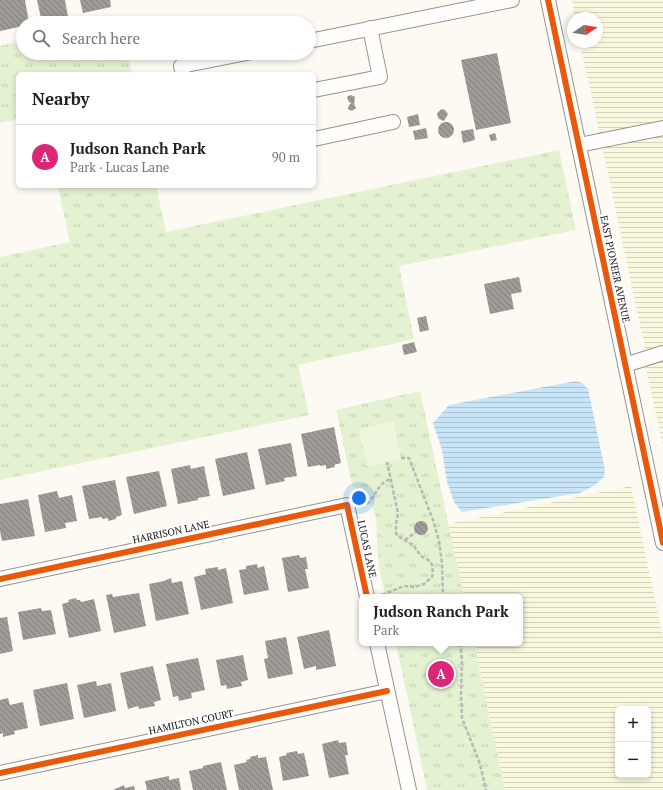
<!DOCTYPE html>
<meta charset="utf-8">
<style>
:root{--surface:#fff;--page:#f6f6f6;--text:#222;--muted:#767676;--line:#e0e0e0;--accent:#db2777}
body{margin:0;font-family:"PT Serif",serif;background:var(--page);color:var(--text)}
.controls{position:absolute;right:12px;bottom:12px;display:grid;overflow:hidden;border-radius:6px;box-shadow:0 2px 6px #0003}
.controls button{width:36px;height:36px;display:grid;place-items:center;padding:0;border:0;border-bottom:1px solid var(--line);background:var(--surface);color:var(--text);font:20px sans-serif}
.compass{position:absolute;left:567px;top:12px;width:36px;height:36px;border-radius:50%;background:var(--surface);box-shadow:0 2px 6px #0003;rotate:78deg}
.you{position:absolute;left:359px;top:498px;width:14px;height:14px;margin:-10px;border:3px solid #fff;border-radius:50%;background:#1a73e8;box-shadow:0 0 0 6px #1a73e833}
.badge{display:grid;place-items:center;width:26px;height:26px;border-radius:50%;background:var(--accent);color:#fff;font-size:13px;font-weight:700}
.pin{position:absolute;translate:-50% -50%;border:2px solid #fff;box-shadow:0 1px 4px #0006}
.popup{position:absolute;left:359px;top:594px;width:164px;height:52px;box-sizing:border-box;display:grid;place-content:center;border-radius:6px;background:var(--surface);filter:drop-shadow(0 1px 3px #0005);font-size:13px;white-space:nowrap;color:var(--muted)}
.popup b{font-size:15px;color:var(--text)}
.popup::after{content:'';position:absolute;left:50%;top:100%;margin-left:-8px;border:8px solid transparent;border-top-color:var(--surface)}
.list{margin:0;padding:0;list-style:none}
h2{display:flex;justify-content:space-between;align-items:center;height:52px;margin:0;padding:0 16px;font-size:17px}
h2 small{font-size:13px;font-weight:400;color:var(--muted)}
.list li{display:grid;grid-template-columns:26px 1fr auto;gap:12px;align-items:center;box-sizing:border-box;height:64px;padding:0 16px;border-top:1px solid var(--line)}
.list b{display:block;font-size:15px;white-space:nowrap}
.list p{margin:0;font-size:13px;white-space:nowrap;color:var(--muted)}
.list em{font-size:13px;font-style:normal;color:var(--muted)}
.icon{flex:none;width:22px;height:22px;fill:none;stroke:currentColor;stroke-width:2;stroke-linecap:round;stroke-linejoin:round}
.map{position:relative;flex:none;width:663px;height:790px;overflow:hidden}
.search{position:absolute;background:var(--surface);box-shadow:0 2px 6px #0003;left:16px;top:16px;width:300px;height:44px;display:flex;align-items:center;gap:10px;box-sizing:border-box;padding:0 14px;border-radius:22px;color:var(--muted);font-size:15px}
.panel{position:absolute;background:var(--surface);box-shadow:0 2px 6px #0003;left:16px;top:72px;width:300px;height:116px;border-radius:6px}
.map>svg:first-child{display:block}
</style>
<div class="map">
<svg width="663" height="790" viewBox="0 0 663 790">
<defs>
<pattern id="farmland-rules" width="6" height="5" patternUnits="userSpaceOnUse"><rect width="6" height="5" fill="#f9f7de"/><path d="M0 2.5h6" fill="none" stroke="#d4d3bd"/></pattern>
<pattern id="grass-tufts" width="24" height="20" patternUnits="userSpaceOnUse"><rect width="24" height="20" fill="#e4f2d2"/><path d="M3 7l-1-3M5 7V3M7 7l1-3M15 17l-1-3M17 17v-4M19 17l1-3" fill="none" stroke="#c2ceb3"/></pattern>
<pattern id="water-rules" width="6" height="5" patternUnits="userSpaceOnUse"><rect width="6" height="5" fill="#c8e4f7"/><path d="M0 2.5h6" fill="none" stroke="#abc2d3"/></pattern>
<pattern id="building-back-hatch" width="6" height="6" patternUnits="userSpaceOnUse"><rect width="6" height="6" fill="#9f9c98"/><path d="M-1 5l2 2M0 0l6 6M5-1l2 2" fill="none" stroke="#807e7a"/></pattern>
</defs>
<rect width="100%" height="100%" fill="#fcfaf2"/>
<path fill="url(#farmland-rules)" fill-rule="evenodd" d="M572,0H663V447L642,349L645,348L580,42H597V18H575Z
M631,486L663,637V790H505L474,643H520V597H464L448,524ZM618,709H648V775H618Z"/>
<path fill="url(#grass-tufts)" d="M23,41V53H128L132,74H18V119L0,123V46Z
M559,150L576,230L399,266L414,339L298,365L309,415L0,480V257L70,242L58,186H156L166,232Z
M420,391L464,597H386C383,584 379,570 378,557C375,524 383,507 352,485L336,410Z
M396,643H474L505,790H427Z"/>
<path fill="#eef6db" d="M393,421L401,459L367,466L359,429Z"/>
<path fill="url(#water-rules)" d="M576,381L582,383L588,389L605,470L604,477L595,485L580,493L462,512L454,502L447,482L442,450L433,423L449,405Z"/>
<path fill="url(#building-back-hatch)" d="M0,0H25L29,23H23V26L0,31Z
M37,0H65L68,17L42,23Z
M80,0H110L111,7L83,13Z
M497,53L511,123L476,130L461,60Z
M351,95L355,97L354,104L356,108L352,111L348,109V107L351,103L349,102L347,98L348,96Z
M442,109L445,110L448,114L444,121L439,119L437,115L438,112Z
M418,114L420,125L409,127L407,117Z
M438 130a8 8 0 1 1 16 0a8 8 0 1 1-16 0Z
M426,128L428,138L415,140L413,131Z
M473,129L475,140L463,143L461,131Z
M495,133L497,140L491,141L489,135Z
M519,277L522,292L511,294L514,309L490,314L484,284Z
M426,316L429,330L420,332L417,318Z
M414,342L417,352L404,355L402,345Z
M334,427L341,463L334,465L335,467L326,469V465L321,466L320,465L308,467L301,434Z
M291,443L297,476L284,478L285,481L266,485L258,449Z
M247,452L255,489L223,496L215,459Z
M190,465L191,469L204,466L210,496L198,498V500L178,504L171,469Z
M159,471L167,506L134,514L126,477Z
M115,480L122,515L116,517V519L108,521V518L102,519V517L89,519L82,486Z
M57,491L59,498L72,495L77,521L65,523L66,528L45,532L38,495Z
M28,499L35,536L2,541L0,531V504Z
M414 528a7 7 0 1 1 14 0a7 7 0 1 1-14 0Z
M299,555L300,558L306,557L308,569H305L309,588L288,592L282,558Z
M257,564L258,568L264,566L269,590L244,595L239,570L246,569V566Z
M218,567V570L226,568L233,603L201,610L194,577L206,574L205,569Z
M171,578L172,583L182,581L189,614L156,621L149,584L164,581Z
M139,593L146,626L114,633L106,595L112,594L113,597Z
M76,598L77,600H80L81,602L94,599L101,631L69,638L62,604L69,602L68,600Z
M41,608L42,611L51,610L56,634L23,640L18,612Z
M7,617L13,651L0,654V618Z
M329,630L336,666L316,670V666L304,669L297,637Z
M286,637L293,674L268,679L264,659L268,658L265,641Z
M243,655L248,680L241,682L242,686L227,689L226,685L221,686L216,660Z
M198,658L205,690L191,693L192,698L179,701L178,696L173,697L166,664Z
M153,666L161,700L154,702L155,706L139,709L138,706L128,709L120,673Z
M96,681L97,686L111,683L116,711L84,718L77,685Z
M67,683L74,719L40,726L33,690Z
M8,698L10,705L23,702L28,728L14,731L15,734L3,737V733L0,734V700Z
M338,740L339,743L346,742L348,755H345L349,774L329,778L322,744Z
M297,751L298,754L304,753L309,776L283,781L279,757L287,755L286,753Z
M258,755V758L266,757L273,790H239L234,765L247,762L246,760L250,759V757Z
M221,762L227,790H193L189,771L203,768V766Z
M169,776V780L179,778L181,790H147L145,781Z
M124,785L125,788L134,786L135,790H113Z"/>
<g fill="none" stroke-linecap="round" stroke-linejoin="round">
<g stroke="#959491" stroke-width="16">
<path id="minor" d="M548,0L663,543
M309,41L512,0
M183,74L181,66L247,53
M314,90L380,77L370,28
M314,139L393,122
M579,145L663,128
M625,365L663,353
M0,579L347,505L367,597
M377,643L409,790
M0,773L387,691"/>
</g>
<path stroke="#b8b8b6" stroke-width="2.5" stroke-dasharray="4 2" stroke-linecap="butt" d="M401,458H409L433,520L439,541L442,564L443,597
M367,504C377,495 377,483 391,479
M405,540L416,532
M382,595L404,586L415,587L424,584L432,577L433,573L432,565L430,561L421,556L413,545L401,538L396,534V524L398,513L387,462
M460,643L462,660L461,694L462,718L480,764L486,790"/>
<use href="#minor" stroke="#fffefd" stroke-width="14"/>
<g stroke="#fff" stroke-width="8">
<path id="cycleway" d="M548,0L663,543
M0,579L347,505L367,597
M0,773L387,691"/>
</g>
<use href="#cycleway" stroke="#e8590c" stroke-width="6"/>
</g>
<g text-anchor="middle" dominant-baseline="central" stroke-width="4" stroke-linejoin="round" paint-order="stroke">
<g font-size="10" fill="#0e0e0e" stroke="#fff">
<text transform="translate(615 269) rotate(78)">EAST PIONEER AVENUE</text>
<text transform="translate(171 532) rotate(-12)">HARRISON LANE</text>
<text transform="translate(367 549) rotate(78)">LUCAS LANE</text>
<text transform="translate(191 722) rotate(-12)">HAMILTON COURT</text>
</g>
</g>
</svg>
<div class="controls">
<button>+</button>
<button>−</button>
</div>
<svg class="compass" viewBox="-18 -18 36 36"><path d="M0-13l5 13h-10z" fill="#e53935"/><path d="M0 13l5-13h-10z" fill="#767676"/></svg>
<div class="you"></div>
<div class="pin badge" style="left:441px;top:674px">A</div>
<div class="popup"><b>Judson Ranch Park</b>Park</div>
<div class="search"><svg class="icon" aria-label="search" viewBox="0 0 24 24"><circle cx="10" cy="10" r="6"/><path d="M15 15l6 6"/></svg>Search here</div>
<section class="panel">
<h2>Nearby<small></small></h2>
<ul class="list">
<li><span class="badge">A</span><div><b>Judson Ranch Park</b><p>Park · Lucas Lane</p></div><em>90 m</em></li>
</ul>
</section>
</div>
